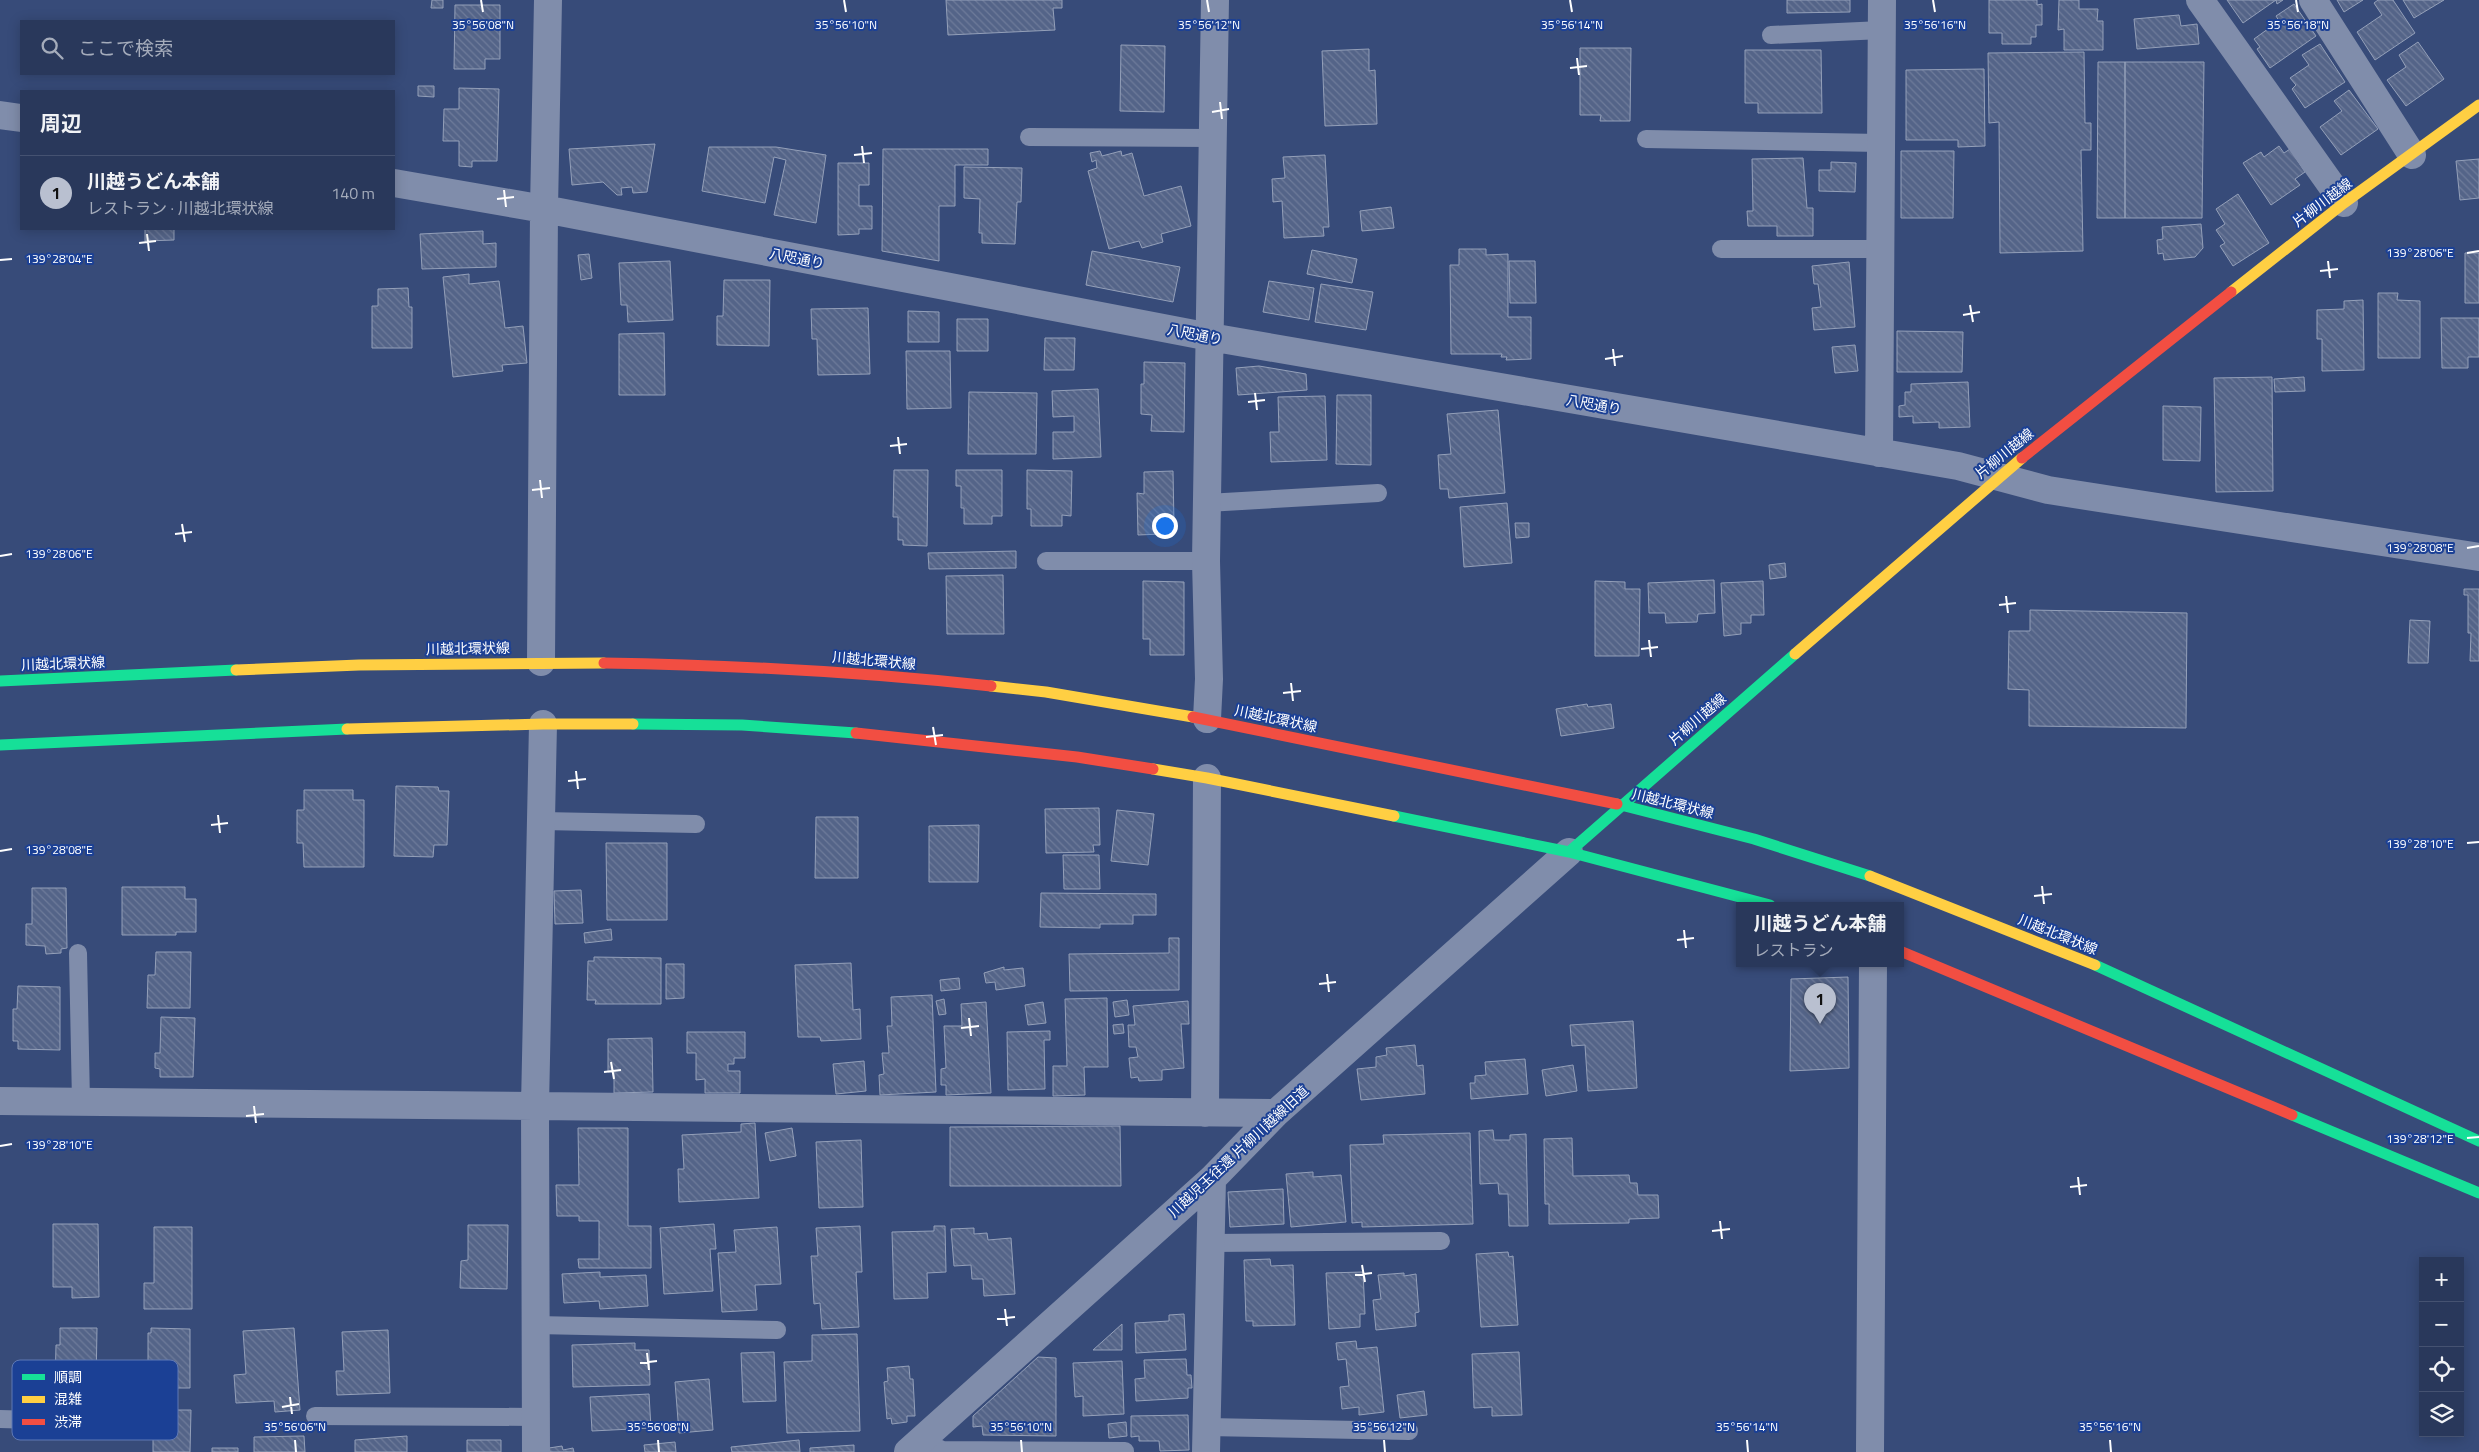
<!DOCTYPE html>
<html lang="ja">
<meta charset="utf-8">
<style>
:root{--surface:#29385b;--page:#354364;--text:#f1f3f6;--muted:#a5acbb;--line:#455271;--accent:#b9c0d0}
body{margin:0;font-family:"Titillium Web","Noto Sans JP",sans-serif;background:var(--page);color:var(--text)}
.controls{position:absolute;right:15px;bottom:15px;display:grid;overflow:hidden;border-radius:0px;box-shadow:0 2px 12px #0003}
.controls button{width:45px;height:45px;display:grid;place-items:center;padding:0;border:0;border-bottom:1px solid var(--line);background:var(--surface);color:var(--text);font:25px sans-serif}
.you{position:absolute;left:1164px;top:525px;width:18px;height:18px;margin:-12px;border:4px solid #fff;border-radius:50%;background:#1a73e8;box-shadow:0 0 0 8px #1a73e833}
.badge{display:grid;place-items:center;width:32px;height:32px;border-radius:50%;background:var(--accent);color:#111;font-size:16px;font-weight:700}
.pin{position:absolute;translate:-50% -41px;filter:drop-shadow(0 1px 2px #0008)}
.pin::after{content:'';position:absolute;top:26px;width:18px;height:15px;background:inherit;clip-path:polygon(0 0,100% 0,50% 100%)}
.popup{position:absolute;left:1736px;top:902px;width:168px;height:65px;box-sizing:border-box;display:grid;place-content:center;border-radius:0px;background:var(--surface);filter:drop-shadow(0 1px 4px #0005);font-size:16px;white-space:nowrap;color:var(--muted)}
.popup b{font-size:19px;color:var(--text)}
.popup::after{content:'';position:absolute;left:50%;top:100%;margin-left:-10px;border:10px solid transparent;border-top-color:var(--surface)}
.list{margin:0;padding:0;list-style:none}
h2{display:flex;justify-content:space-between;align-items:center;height:65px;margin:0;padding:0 20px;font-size:21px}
h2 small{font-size:16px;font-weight:400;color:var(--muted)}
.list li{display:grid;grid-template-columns:32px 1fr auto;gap:15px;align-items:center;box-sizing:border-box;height:75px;padding:0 20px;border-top:1px solid var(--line)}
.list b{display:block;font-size:19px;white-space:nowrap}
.list p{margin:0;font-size:16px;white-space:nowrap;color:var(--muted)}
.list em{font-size:16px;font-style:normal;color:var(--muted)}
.icon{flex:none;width:28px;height:28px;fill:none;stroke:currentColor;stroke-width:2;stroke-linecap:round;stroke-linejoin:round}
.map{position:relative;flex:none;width:2479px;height:1452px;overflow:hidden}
.search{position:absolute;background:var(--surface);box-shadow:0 2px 12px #0003;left:20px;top:20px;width:375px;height:55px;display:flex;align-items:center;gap:12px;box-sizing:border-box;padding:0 18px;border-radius:0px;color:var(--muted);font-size:19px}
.panel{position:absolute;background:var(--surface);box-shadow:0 2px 12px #0003;left:20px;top:90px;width:375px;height:140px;border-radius:0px}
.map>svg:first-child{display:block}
</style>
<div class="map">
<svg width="2479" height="1452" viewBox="0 0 2479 1452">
<defs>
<pattern id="building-back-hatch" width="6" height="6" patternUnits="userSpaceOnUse" patternTransform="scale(1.25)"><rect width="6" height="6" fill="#546488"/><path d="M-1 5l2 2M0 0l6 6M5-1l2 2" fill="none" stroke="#6e7b9a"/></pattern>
</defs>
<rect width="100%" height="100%" fill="#374b79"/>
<path fill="url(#building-back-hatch)" stroke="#94a0b9" d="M432,0H443V8H431Z
M946,0H1062V8H1053L1055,30L948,35Z
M1787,0H1850V12L1787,13Z
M1989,0H2037V5L2042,4V25H2036V37H2031V44H2002V33H1989Z
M2059,0H2079V9H2098L2097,21H2103V50H2064V29L2058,30Z
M2227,0H2283L2277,4L2276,0L2243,23Z
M2337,0H2363L2344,12Z
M2378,0H2393L2415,33L2375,60L2357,32L2382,15L2374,3Z
M2403,0H2444L2414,18Z
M2294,4L2316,36L2270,68L2257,49L2260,47L2254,39L2279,21L2276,16Z
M455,5H500V59H485V69H454Z
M2179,15L2181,26L2197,24L2199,44L2137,49L2134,19Z
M2418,42L2444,79L2406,106L2387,80L2406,67L2399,55Z
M2320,44L2345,82L2305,108L2292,89L2296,85L2290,78L2309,65L2302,55Z
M1121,45L1165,46L1164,112L1120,111Z
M1580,48H1631L1630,121H1600L1601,115H1580Z
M1369,49V71L1375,70L1377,124L1325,126L1322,51Z
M1745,50H1821L1822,113H1758V103H1745Z
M2084,52L2085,123H2091V150H2081L2083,251L2000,253L1999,122L1989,123L1988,53Z
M2098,62H2125V218H2097Z
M2125,62H2204L2202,218H2125Z
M1984,69L1985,146L1958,147V140H1906V70Z
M418,86H434V97L418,96Z
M459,88L499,89L497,161H472V167L459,166V141H443L444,109H459Z
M2349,90L2378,129L2341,155L2320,127L2342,111L2334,101Z
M655,144L647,192L633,193L632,187L621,188L622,195H617L603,182L572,185L569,149Z
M2279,146L2284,153L2290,149L2305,172L2295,179L2300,185L2271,205L2243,163L2261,152L2264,157Z
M709,147H776L826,155L816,223L774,215L786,160L774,157L765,203L702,191Z
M883,149H988V165H955V206H939V261L882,251Z
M1100,151L1102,156L1121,151L1122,156L1132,153L1144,196L1181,186L1191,226L1161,234L1163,242L1142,248L1139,241L1109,249L1088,171L1097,168L1096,160L1092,162L1090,153Z
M1901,151H1954L1953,218H1901Z
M1325,155L1329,227H1323L1324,236L1284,238L1282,201L1273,202L1272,179L1285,178L1283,157Z
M1803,158L1807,208H1813V236H1777V226H1748L1747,211H1753L1752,159Z
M2479,159V198L2460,200L2456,161Z
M1831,162L1856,163L1855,192L1819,191V170H1831Z
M838,163H869V185H859V206H872V229H859V234L838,235Z
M964,167L1022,168L1021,202H1017L1015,244L982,243V233H979L980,199L964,198Z
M2238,194L2269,243L2233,266L2220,246L2225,243L2216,230L2225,224L2216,209Z
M1391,207L1394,228L1362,231L1360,211Z
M2201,224L2203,248L2195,257L2164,260L2163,253L2158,254L2157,240L2163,239L2162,227Z
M145,229H174V240L145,241Z
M483,231V244L496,243V267L422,269L420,234Z
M1459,249H1486V255L1508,254V317H1531V359L1506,360L1507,357H1501L1502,354H1451L1450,265H1459Z
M1312,250L1357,259L1352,283L1307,274Z
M1092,251L1180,267L1173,302L1086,285Z
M2465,253H2479V303H2465Z
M589,254L592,278L581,280L578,255Z
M670,261L673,320L628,322L627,305H621L619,263Z
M1509,261H1535L1536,303H1510Z
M1849,262L1855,327L1814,330L1812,308L1821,307L1818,284H1814L1812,266Z
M469,274V284L499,281L505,328L523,326L527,363L502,365L503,371L453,377L443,277Z
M724,280H770L769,346L717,345V316H723Z
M1269,281L1314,288L1309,320L1263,312Z
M1321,284L1373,292L1366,330L1315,322Z
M408,288L409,307H412V348H372V306H378V289Z
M2378,293H2398L2397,300L2420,301V358H2378Z
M2363,300L2364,370L2322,371V339H2317V310L2344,309V301Z
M868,308L870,374L818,375L817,339H812L811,309Z
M908,311L939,312V342H908Z
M2441,318H2479V357H2468V368H2442Z
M957,319H988V351H957Z
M1897,331L1963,332L1962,372H1897Z
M664,333L665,395H619V334Z
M1045,338H1075L1074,370H1044Z
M1855,345L1858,371L1835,373L1832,347Z
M906,351H950L951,408L907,409Z
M1144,362L1185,363L1184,432L1151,431L1152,415L1141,414V384H1144Z
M1259,366L1306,374L1307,390L1238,395L1236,368Z
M2272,377L2273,491L2216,492L2214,378Z
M2304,377L2305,391L2275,392L2274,379Z
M1968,382L1970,427L1939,428V422L1913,423V416L1899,417V406L1905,405V392H1911V384Z
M1098,389L1101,457L1053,459V432H1074V416L1053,417L1052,391Z
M969,392L1037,393L1036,454H968Z
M1337,395H1371V465L1336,464Z
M1325,396L1327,460L1271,462L1270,432H1279L1278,397Z
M2163,406L2201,407L2200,461L2163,460Z
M1498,410L1505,493L1449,498L1448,489H1440L1438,455L1451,454L1447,414Z
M894,470H928L927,546L903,545V540H898V517H893Z
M956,470H1002V516H992V524H964V508H961V486H956Z
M1027,470L1072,471L1071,516L1062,515V526H1031V509H1027Z
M1173,471L1174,524H1162V534L1138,535L1137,493L1144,494V472Z
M1507,503L1512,563L1464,567L1460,507Z
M1515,523H1529V537L1516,538Z
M1016,551V568L929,569L928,553Z
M1785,563L1786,577L1770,579L1769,565Z
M1003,575L1004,634H947L946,576Z
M1714,580L1715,613L1698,614L1697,622L1666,623L1665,613H1649L1648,583Z
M1143,581L1184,582V655H1150V639H1143Z
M1595,581L1625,582V589H1640L1639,656H1595Z
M1763,581L1764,615H1751V623H1741V634L1724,636L1721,583Z
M2464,589H2479V661H2470L2471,633H2468V595H2464Z
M2030,610L2187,613L2186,728L2029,726V690L2008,689L2009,631H2030Z
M2410,620L2430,621L2428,663H2408Z
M1587,704L1588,707L1611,704L1614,728L1561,736L1556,709Z
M396,786L438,787L439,791H449L447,845H434L433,857L394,856Z
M304,790H353V800H364V867H304L303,843H297V810H304Z
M1099,808L1100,845H1093L1094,852L1046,853L1045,809Z
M1117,810L1154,814L1148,865L1111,861Z
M816,817H858V878H815Z
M979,825L978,882H929V826Z
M606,843H667V920H607Z
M1063,855H1099L1100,889H1064Z
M122,887H185V899H196V932H176V935H122Z
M32,888H66L67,948L61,949V953L46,954L45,946L26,945V924H32Z
M581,890L583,923L555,924L554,891Z
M1041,893L1156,894V915H1133V924H1100V928L1040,927Z
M611,929L612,940L585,943L584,933Z
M1169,938H1179V990L1070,991L1069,954L1169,953Z
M156,952H191L190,1008H147L148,975H155Z
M594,957L661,958V1004H595L596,1000H587L588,961H594Z
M851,963L853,1010L860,1009L861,1039L821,1041L820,1037H798L795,965Z
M666,964H684V998L666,999Z
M1004,967V970L1023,968L1025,986L996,990L995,982L986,983L984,973Z
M1848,977L1849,1068L1790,1071L1791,979Z
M959,978L960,989L941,991L940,980Z
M18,986L60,987V1050L18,1049V1041H13V1009H17Z
M932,995L936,1092L880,1095L879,1075L884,1074L882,1053H889L887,1026H892L891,997Z
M1107,998L1108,1067H1084L1085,1095L1053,1096V1066H1067L1065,999Z
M944,999L946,1014L939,1015L936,1001Z
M1127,1000L1129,1015L1115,1017L1113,1002Z
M1188,1001L1189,1024H1181L1184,1068L1162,1070V1080L1139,1081L1138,1077L1131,1078L1129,1058L1138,1057L1136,1047H1129L1128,1025H1135L1133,1006Z
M986,1002L991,1093L946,1095V1085H941V1069L946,1068L944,1026H962L961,1004Z
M1043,1002L1046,1023L1028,1025L1025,1005Z
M161,1017L195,1018L193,1077H160V1069L155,1068V1053H160Z
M1633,1021L1637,1088L1588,1091L1585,1045L1572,1046L1570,1025Z
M1123,1024L1124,1033L1114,1034L1113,1025Z
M1050,1031V1040H1044L1045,1089L1008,1090L1007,1032Z
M687,1032H745V1058H734V1064H728V1071H740V1093H705V1079L696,1080V1053H687Z
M652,1038L653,1092L614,1093V1072H608V1039Z
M1415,1045L1417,1066L1423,1065L1425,1094L1361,1100L1357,1069L1376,1067V1057L1387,1055L1386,1048Z
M1525,1059L1528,1094L1471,1099L1470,1083H1475V1076L1486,1075L1485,1062Z
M864,1061L866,1091L836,1094L833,1064Z
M1573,1065L1577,1091L1546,1096L1542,1070Z
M755,1123L759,1198L679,1202L678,1169H684L682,1135L741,1132V1124Z
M1120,1126L1121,1186H950V1127Z
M578,1128H628V1226H651V1268H579L578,1259H599V1221H579V1216H557L556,1185H579Z
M792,1128L796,1156L770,1161L765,1133Z
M1493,1130L1494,1140H1510V1135L1526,1134L1528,1226H1509L1508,1194H1499L1498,1183L1480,1184L1479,1131Z
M1470,1133L1473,1224L1362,1227V1222L1352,1223L1350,1145L1384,1144L1383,1135Z
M1572,1138L1573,1176L1629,1175L1630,1183H1637L1638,1195H1658L1659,1218L1629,1219V1223L1549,1224V1204H1545L1544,1139Z
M861,1140L863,1207L819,1208L816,1142Z
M1313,1172V1177L1341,1175L1346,1222L1291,1227L1286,1174Z
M1283,1189L1284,1224L1230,1227L1228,1192Z
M53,1224H98L99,1297L72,1298V1287H53Z
M714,1224L716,1249H710L713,1291L664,1294L660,1228Z
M468,1225H508L507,1289L460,1288L461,1261L468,1260Z
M860,1226L862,1272H856L859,1327L822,1329L820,1303L814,1304L811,1256H818L816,1228Z
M934,1226H945L946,1272L927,1273L928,1298L894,1299L892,1232L934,1231Z
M154,1227H192V1309H144V1283H154Z
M777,1227L781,1284L755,1285L757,1310L722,1312L718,1253L736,1252L734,1230Z
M974,1228V1234L987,1233L988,1240L1011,1238L1015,1294L984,1296L983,1279H972L971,1265L954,1266L951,1229Z
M1508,1252L1509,1257L1513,1256L1518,1325L1481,1327L1476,1254Z
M1270,1259L1271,1266L1293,1265L1295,1325L1253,1326V1321H1246L1244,1260Z
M600,1272V1277L646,1275L648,1306L600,1309L599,1301L564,1303L562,1274Z
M1363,1272L1365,1314H1360V1327L1329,1329L1326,1273Z
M1404,1273V1276L1416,1274L1419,1312L1415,1313L1416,1326L1376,1330L1373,1300L1381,1299L1378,1275Z
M1184,1314L1186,1350L1136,1353L1135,1323L1169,1321V1315Z
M1122,1324V1350H1093Z
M60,1328H97L96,1385H55L56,1345H60Z
M151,1328L190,1329V1388H163V1376H152L151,1372H148V1333H151Z
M294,1328L300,1410L275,1412L274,1401L236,1403L234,1375L246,1374L243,1331Z
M388,1330L390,1393L337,1395L336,1371H344L342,1332Z
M857,1334L860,1431L787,1433L784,1362L812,1361V1335Z
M1356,1341L1357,1349L1377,1347L1384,1412L1359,1415V1407L1342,1409L1340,1387L1349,1386L1346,1359L1338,1360L1336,1343Z
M635,1343V1350H649L650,1385L573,1387L572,1345Z
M774,1352L776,1401L743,1402L741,1353Z
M1519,1352L1522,1415L1492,1416V1407L1474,1408L1472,1354Z
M1038,1357L1056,1358V1436L983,1435L982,1426L973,1427V1416Z
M1186,1359L1187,1375H1191L1192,1388H1188V1398L1136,1401L1135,1379L1145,1378L1144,1360Z
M1122,1361L1124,1414L1083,1416V1396L1075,1397L1073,1363Z
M909,1366L910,1379H913L915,1416H907V1422L892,1424L891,1418L887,1419L884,1382L888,1381L887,1368Z
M709,1379L713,1430L679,1433L675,1382Z
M1424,1391L1427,1415L1400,1418L1397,1395Z
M649,1394L651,1428L592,1431L590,1397Z
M162,1410H191L190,1452H153V1427H162Z
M1188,1415L1189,1450L1160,1451L1159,1441H1139V1436L1131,1437V1416Z
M1126,1422L1127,1436L1109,1438L1108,1424Z
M304,1436L305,1452H254V1437Z
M407,1436V1452H355V1440Z
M467,1440H501V1452H467Z
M799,1440L800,1452H732L731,1447Z
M675,1442L676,1452H645L644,1445Z
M854,1445V1452H810V1448Z
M562,1446L563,1450L573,1448L574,1452H550L549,1448Z
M212,1448H238V1452H212Z"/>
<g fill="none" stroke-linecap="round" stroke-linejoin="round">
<path stroke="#808dab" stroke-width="18" d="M1771,35L1882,30
M1029,137L1213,138
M1646,139L1881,143
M1721,249H1882
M1207,503L1378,493
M1046,561H1206
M542,821L696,824
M78,953L81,1102
M1211,1243L1441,1241
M536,1325L777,1330
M315,1416L536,1417
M0,1419L107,1422
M1207,1427L1409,1431
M921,1440L942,1450L1125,1451"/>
<path stroke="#808dab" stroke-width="28" d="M2200,0L2344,203
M2313,0L2412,155
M0,115L21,118
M394,183L544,209L1210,337L1958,466L2048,490L2479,557
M1879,453L1882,0
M541,662L544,209L548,0
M1207,719L1209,679L1206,561L1215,0
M0,1101L1276,1113
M1205,1113L1207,778
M536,1452L535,1106L543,724
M908,1452L1212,1179L1276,1113L1569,852
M1206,1452L1212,1179
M1870,1452L1873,963"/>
<path stroke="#16e098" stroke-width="11" d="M0,681L236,670
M633,724L742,725L856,733
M0,745L347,729
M1617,804L1754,839L1870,876
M1394,816L1569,852L1770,905
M1569,852L1795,654
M2095,965L2479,1141
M2292,1115L2479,1193"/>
<path stroke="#ffcf43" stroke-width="11" d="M2231,292L2344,203L2479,105
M1795,654L2022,458
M236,670L359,665L604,663
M991,686L1046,692L1193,717
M347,729L543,724H633
M1153,769L1207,778L1394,816
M1870,876L2095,965"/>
<path stroke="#f24e42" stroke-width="11" d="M2022,458L2231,292
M604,663C733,665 862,672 991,686
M1193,717L1617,804
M856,733L1077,757L1153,769
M1900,951L2292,1115"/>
</g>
<path fill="none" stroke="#fff" stroke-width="2" d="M481,0L483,12M844,0L846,12M1207,0L1209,12M1570,0L1572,12M1933,0L1935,12M2296,0L2298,12M1577,58L1579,75M1570,68L1587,66M1220,102L1222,119M1212,112L1229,109M862,146L864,163M854,155L872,153M504,190L506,207M497,199L514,197M147,234L149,251M139,243L156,241M2467,253L2479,251M0,260L12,259M2328,261L2330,278M2320,271L2338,269M1970,305L1973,322M1963,315L1980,312M1613,349L1615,366M1605,359L1623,356M1255,393L1257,410M1248,402L1265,400M898,437L900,454M890,446L907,444M540,480L542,498M532,490L550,488M182,524L185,542M175,534L192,532M2467,548L2479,546M0,556L12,554M2006,596L2008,613M1999,605L2016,603M1649,640L1651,657M1641,649L1658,647M1291,683L1293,701M1283,693L1301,691M933,727L936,745M926,737L943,735M576,771L578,789M568,781L586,779M218,815L220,833M211,825L228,823M2467,843L2479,842M0,851L12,849M2042,886L2044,904M2034,896L2052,894M1684,930L1686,948M1677,940L1694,938M1327,974L1329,992M1319,984L1336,982M969,1018L971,1036M961,1028L979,1026M611,1062L614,1079M604,1072L621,1070M254,1106L256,1123M246,1116L264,1114M2467,1138L2479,1137M0,1146L12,1144M2078,1177L2080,1195M2070,1187L2087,1185M1720,1221L1722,1239M1712,1231L1730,1229M1362,1265L1365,1282M1355,1275L1372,1273M1005,1309L1007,1326M997,1319L1015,1317M647,1353L649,1370M640,1363L657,1361M290,1397L292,1414M282,1407L299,1404M295,1440L296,1452M658,1440L659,1452M1021,1440L1022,1452M1384,1440L1385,1452M1747,1440L1748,1452M2110,1440L2111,1452"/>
<g text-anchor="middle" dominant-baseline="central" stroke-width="4" stroke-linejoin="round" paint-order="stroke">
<g font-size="14" fill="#fff" stroke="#1b4095">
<text transform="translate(2322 202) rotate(-37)">片柳川越線</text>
<text transform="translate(797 258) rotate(11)">八咫通り</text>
<text transform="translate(1195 334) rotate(11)">八咫通り</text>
<text transform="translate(1594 404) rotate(10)">八咫通り</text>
<text transform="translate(2004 453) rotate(-39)">片柳川越線</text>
<text transform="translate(468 648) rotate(-1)">川越北環状線</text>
<text transform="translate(874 660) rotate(5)">川越北環状線</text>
<text transform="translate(63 663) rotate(-2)">川越北環状線</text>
<text transform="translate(1276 718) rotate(12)">川越北環状線</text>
<text transform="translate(1697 719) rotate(-41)">片柳川越線</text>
<text transform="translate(1673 803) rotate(14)">川越北環状線</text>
<text transform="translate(2058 934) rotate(22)">川越北環状線</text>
<text transform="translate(1238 1151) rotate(-43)">川越児玉往還 片柳川越線旧道</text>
</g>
</g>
<rect x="12" y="1360" width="166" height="80" rx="8" fill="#1b4095" stroke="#5f79b5" stroke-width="1"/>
<rect x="22" y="1374" width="23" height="6" fill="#16e098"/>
<rect x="22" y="1396" width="23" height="7" fill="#ffcf43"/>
<rect x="22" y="1419" width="23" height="6" fill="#f24e42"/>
<g font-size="14" fill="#fff">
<text x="54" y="1382">順調</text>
<text x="54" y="1404">混雑</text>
<text x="54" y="1427">渋滞</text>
</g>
<g font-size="12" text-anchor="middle" fill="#fff" stroke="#1b4095" stroke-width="4" stroke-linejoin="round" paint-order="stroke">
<text x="483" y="29">35°56'08"N</text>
<text x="846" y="29">35°56'10"N</text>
<text x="1209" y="29">35°56'12"N</text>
<text x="1572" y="29">35°56'14"N</text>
<text x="1935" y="29">35°56'16"N</text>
<text x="2298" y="29">35°56'18"N</text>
<text x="2420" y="257">139°28'06"E</text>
<text x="59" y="263">139°28'04"E</text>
<text x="2420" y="552">139°28'08"E</text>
<text x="59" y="558">139°28'06"E</text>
<text x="2420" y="848">139°28'10"E</text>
<text x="59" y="854">139°28'08"E</text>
<text x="2420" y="1143">139°28'12"E</text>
<text x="59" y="1149">139°28'10"E</text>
<text x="295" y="1431">35°56'06"N</text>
<text x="658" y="1431">35°56'08"N</text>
<text x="1021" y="1431">35°56'10"N</text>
<text x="1384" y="1431">35°56'12"N</text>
<text x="1747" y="1431">35°56'14"N</text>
<text x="2110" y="1431">35°56'16"N</text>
</g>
</svg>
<div class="controls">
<button>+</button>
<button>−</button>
<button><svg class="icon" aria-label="locate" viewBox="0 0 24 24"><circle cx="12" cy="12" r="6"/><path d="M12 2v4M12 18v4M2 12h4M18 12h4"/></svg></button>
<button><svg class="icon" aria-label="layers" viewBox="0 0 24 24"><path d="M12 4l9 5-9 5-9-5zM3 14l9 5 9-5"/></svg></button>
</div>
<div class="you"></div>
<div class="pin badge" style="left:1820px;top:1024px">1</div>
<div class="popup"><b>川越うどん本舗</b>レストラン</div>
<div class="search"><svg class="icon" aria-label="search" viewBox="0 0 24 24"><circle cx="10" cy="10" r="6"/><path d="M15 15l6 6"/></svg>ここで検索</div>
<section class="panel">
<h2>周辺<small></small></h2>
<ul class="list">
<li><span class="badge">1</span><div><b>川越うどん本舗</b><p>レストラン · 川越北環状線</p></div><em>140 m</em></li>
</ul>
</section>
</div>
